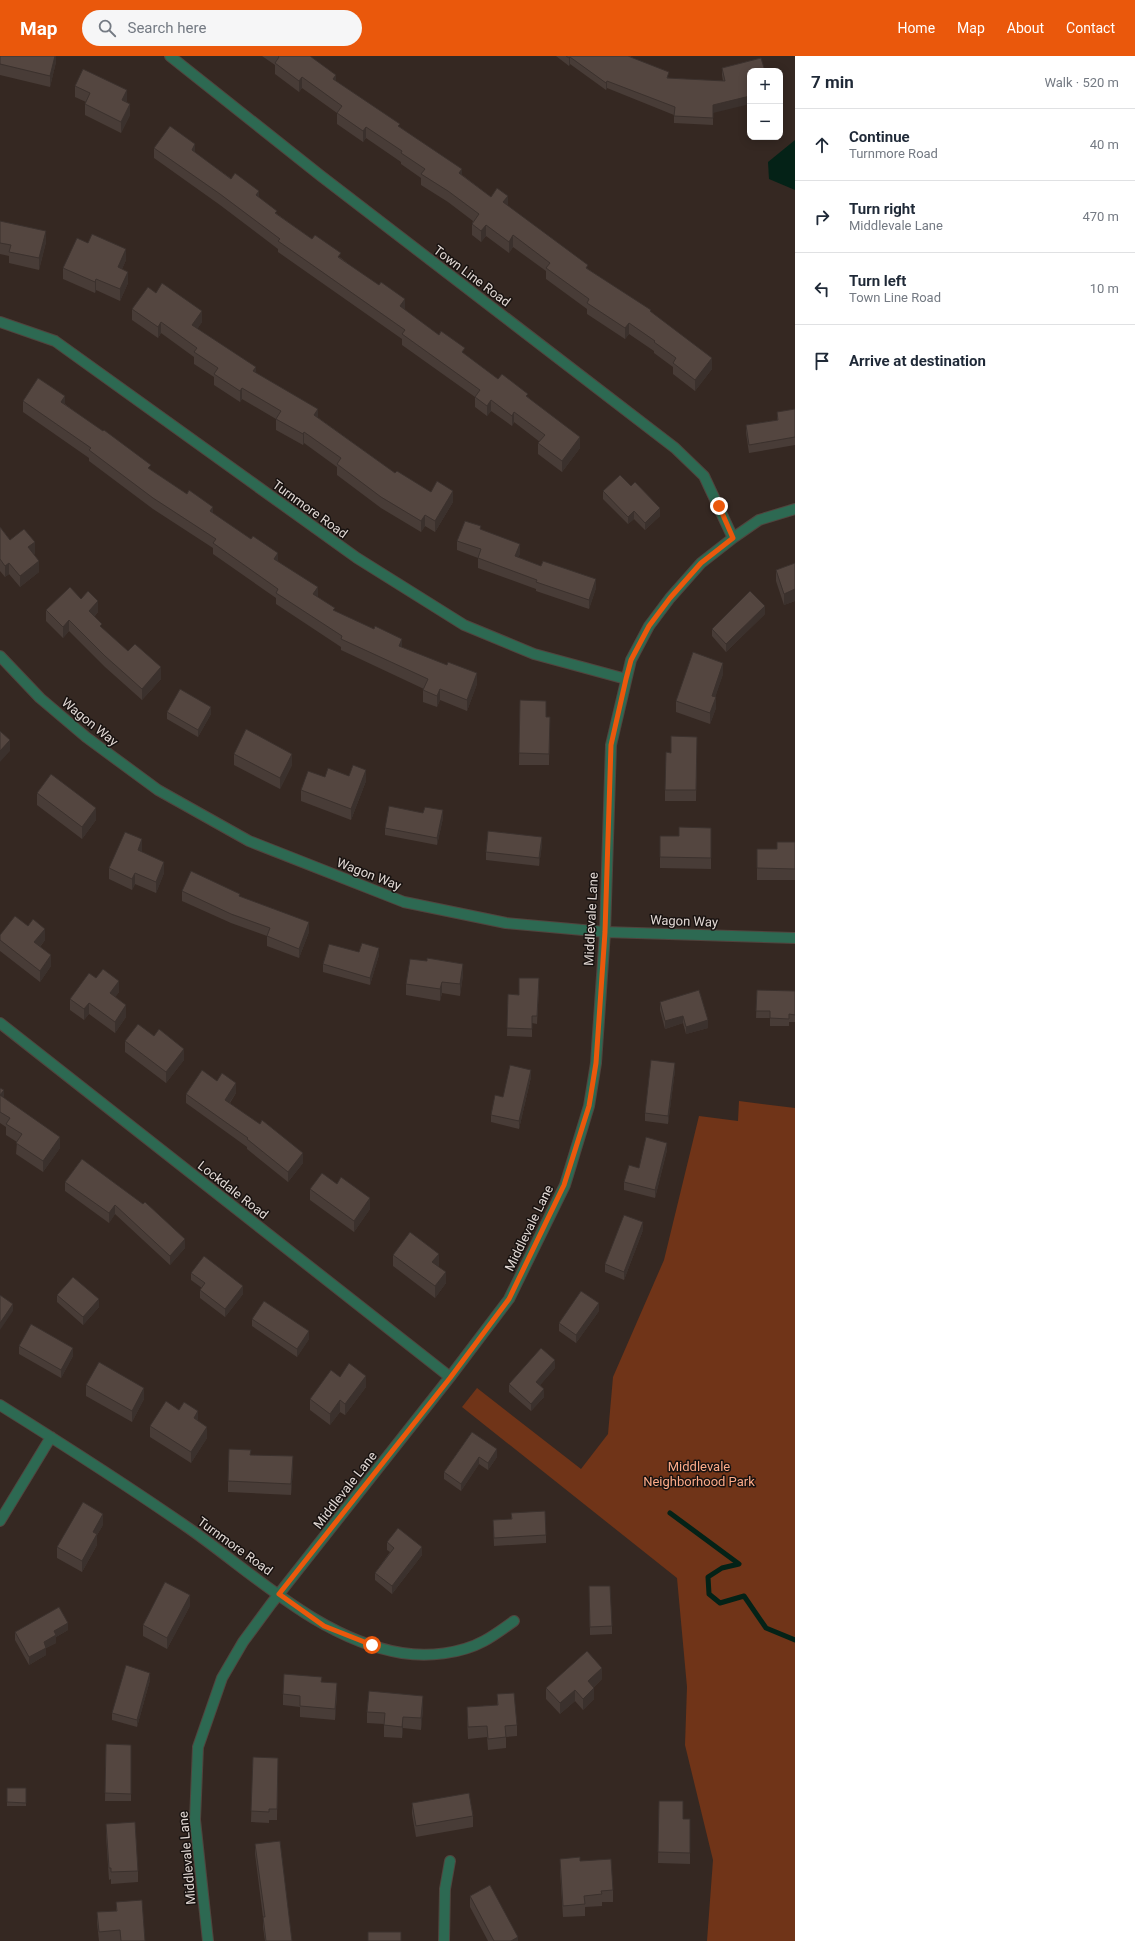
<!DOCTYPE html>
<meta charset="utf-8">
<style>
:root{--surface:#fff;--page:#f6f6f7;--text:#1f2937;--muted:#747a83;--line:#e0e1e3;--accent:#ea580c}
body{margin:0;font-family:Roboto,sans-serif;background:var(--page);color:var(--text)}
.controls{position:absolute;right:12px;top:12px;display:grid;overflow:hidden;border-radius:8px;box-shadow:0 2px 10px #0003}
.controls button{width:36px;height:36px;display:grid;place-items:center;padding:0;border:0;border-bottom:1px solid var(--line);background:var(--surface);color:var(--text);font:20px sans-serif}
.stop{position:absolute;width:12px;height:12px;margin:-9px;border:3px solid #ea580c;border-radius:50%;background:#fff}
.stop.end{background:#ea580c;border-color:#fff;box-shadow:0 1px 4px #0008}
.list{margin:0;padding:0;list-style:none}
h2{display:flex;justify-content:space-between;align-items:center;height:52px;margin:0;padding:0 16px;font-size:17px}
h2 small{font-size:13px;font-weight:400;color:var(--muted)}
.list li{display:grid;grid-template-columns:26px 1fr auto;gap:12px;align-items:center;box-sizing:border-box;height:72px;padding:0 16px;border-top:1px solid var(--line)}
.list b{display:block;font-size:15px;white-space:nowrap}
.list p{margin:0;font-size:13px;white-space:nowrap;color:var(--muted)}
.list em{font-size:13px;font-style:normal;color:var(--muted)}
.icon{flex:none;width:22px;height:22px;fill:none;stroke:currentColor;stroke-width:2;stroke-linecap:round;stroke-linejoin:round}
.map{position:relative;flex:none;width:795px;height:1885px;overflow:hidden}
header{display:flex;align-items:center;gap:24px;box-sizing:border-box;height:56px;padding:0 20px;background:var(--accent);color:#fff}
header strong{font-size:19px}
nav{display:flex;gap:22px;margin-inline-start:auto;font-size:14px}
.search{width:280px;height:36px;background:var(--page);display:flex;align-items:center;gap:10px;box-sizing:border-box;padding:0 14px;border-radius:22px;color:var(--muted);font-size:15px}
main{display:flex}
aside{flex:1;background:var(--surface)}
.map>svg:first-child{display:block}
</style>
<header>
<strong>Map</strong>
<div class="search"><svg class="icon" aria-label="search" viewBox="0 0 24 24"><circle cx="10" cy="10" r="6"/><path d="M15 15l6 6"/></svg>Search here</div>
<nav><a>Home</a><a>Map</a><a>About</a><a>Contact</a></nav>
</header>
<main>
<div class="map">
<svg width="795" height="1885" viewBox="0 0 795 1885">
<rect width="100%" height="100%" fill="#352822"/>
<path fill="#703418" d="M739,1045L795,1052V1885H707L713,1804L685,1689L687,1631L677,1522L462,1351L477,1332L581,1413L608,1378L613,1321L664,1204L699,1060L738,1065Z"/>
<path fill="#042217" d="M795,84V134L769,123L768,106Z"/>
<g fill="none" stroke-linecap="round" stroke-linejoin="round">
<path stroke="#042217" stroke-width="5" d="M670,1457L739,1508L722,1512L708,1521L709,1538L720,1547L744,1540L766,1572L795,1584"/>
<g stroke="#51443e" stroke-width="12">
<path id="minor" d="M170,0L321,120L675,392L704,420L733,482
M0,266L55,285L357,502L464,569L534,598L626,623
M0,600L40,642L86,681L158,734L249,785L404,846L506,867L605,876L795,882
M0,967L450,1321
M0,1349C64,1389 128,1430 190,1473C254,1518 321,1584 402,1597C428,1601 460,1598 484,1585C495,1579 504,1572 514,1565
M0,1465L51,1381
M208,1885L195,1764L198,1691L222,1622L243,1586L271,1548L450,1321L509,1243L565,1129L589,1050L596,1007L605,876L611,689L631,604L649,570L670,542L701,507L733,482L759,464L795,453
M444,1885L445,1833L450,1805"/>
</g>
<use href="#minor" stroke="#2d6952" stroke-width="10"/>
</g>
<path fill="#483c37" d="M0,0H56V6L50,31L0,19Z
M262,0H310L336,25L400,71L491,141L508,150L588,213L651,256L712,313L695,335L673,318V311L654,297V295L629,278L625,283L587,258V253L546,223V215L513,191L509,197L486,180L481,186L472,179V168L473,165L448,146L421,129V122L401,108V106L366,82L363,86L337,68V57L302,32L299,36L275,18V9Z
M556,0H630L669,22L723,25L722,19V12L761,2L713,57V69L674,67V59L607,32L606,34L570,8L569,10Z
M75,30L127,45L126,46L130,59L121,77L85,59V48L86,46L75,41Z
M154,92L195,97L259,142L277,158L312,183L341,202L405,254L498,323L528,341L580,392L562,416L538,398V387L540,386L514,366L512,370L491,355L487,360L475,351V341L402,289V283L278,196V193L220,149L154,102Z
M0,165L46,186L39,214L9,207V200L0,198Z
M126,204L122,213L128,227L120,245L96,234L95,237L63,223V212Z
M156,237L202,266L197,273L256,317L395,417L431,436L453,446L435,476L425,470L421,476L381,452L337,419V411L304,387L303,389L276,374V363L242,343L240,346L214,329V321L194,308V301L161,277L158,282L132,264V253Z
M23,345L65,348L151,414L213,457L278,506L318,541L335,555L402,592L477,628L467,655L440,644L437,651L423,646V634L424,633L341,594V591L276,548V542L213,498V492L153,453L89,405V402L23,356Z
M795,353V389L749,397L746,377V369L777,364V356Z
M631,430L660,460L645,474L634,463L628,468L603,443V435Z
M0,471L10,484L35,497L34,498L39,516L20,531L9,518L5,521L0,515Z
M481,473L520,498L518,501L596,532L589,553L536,535V533L478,512V502L457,494V485Z
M795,507V545L784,549L776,525V514Z
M81,543L98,556L94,561L102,572L128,595L161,623L142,644L105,611L69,575L63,582L46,565V554Z
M765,558L726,596L712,580V573Z
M723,618L715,641L716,652L710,668L676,656V645Z
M520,644L546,661H550L549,709H519Z
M167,656L211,658L198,681L167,663Z
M697,681L696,745H665V734L671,697Z
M234,698L292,709L280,733L234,709Z
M349,720L366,725L351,764L301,745V734L325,721Z
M37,737L96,764L82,783L37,749Z
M443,762L437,789L385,779V772Z
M711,772V813L660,812V780H679Z
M795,786V824H757V793H777Z
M542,788L539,810L486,804V796Z
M142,795V796L164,817L156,837L135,828L132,834L109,823V812Z
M182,835L240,840L309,876L299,902L267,890V880L231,867L182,845Z
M0,879L45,884L40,891L51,910L40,926L0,895Z
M359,896L379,899L370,929L323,916V908Z
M463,919L460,940L442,937L440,945L406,939V928Z
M96,922L119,936L115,941L126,961L115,977L89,958L84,964L70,954V943Z
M539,930L537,968L532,967V981L507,980L508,938L519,939Z
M757,934L795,935V966H789V970H770V962H756Z
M660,946L708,972L686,978L683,967L665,973L660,954Z
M125,985L184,1004L166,1027L125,996Z
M675,1014L668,1068L645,1065V1057Z
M531,1021L519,1073L491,1066V1059L503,1041Z
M217,1025L236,1037L230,1047L303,1107L288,1126L247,1093V1091L186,1047V1038Z
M0,1032L4,1042L60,1092L43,1116L16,1098L17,1086L6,1079V1071L0,1067Z
M667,1094L655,1142L624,1134V1126L639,1112Z
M82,1103L185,1192L170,1209L115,1158L109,1167L65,1135V1126Z
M337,1128L370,1153L354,1176L310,1144V1133Z
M643,1174L624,1224L605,1216V1208Z
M393,1199L439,1209L438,1210L446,1227L435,1242L393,1210Z
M191,1217L243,1238L225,1261L200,1242V1234L202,1232L191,1224Z
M57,1239L99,1251L83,1269L57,1246Z
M599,1255L576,1287L559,1275V1267Z
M252,1263L309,1283L297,1301L252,1270Z
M19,1290L73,1300L61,1322L19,1298Z
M555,1312L540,1329L544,1341L531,1355L509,1336V1328Z
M340,1321L366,1331L345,1359L340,1356L330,1369L310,1354V1343Z
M86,1329L144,1343L132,1366L86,1340Z
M198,1366L207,1382L191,1407L150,1381V1370Z
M472,1376L497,1401L488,1414L479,1408L461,1435L444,1423V1416Z
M251,1399L293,1412L291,1439L228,1436V1425Z
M511,1457L546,1479V1487L494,1490L493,1464L511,1463Z
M103,1469L97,1479V1489L82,1516L57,1502V1491Z
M387,1486L422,1499L392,1538L375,1524V1517L390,1496L387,1494Z
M589,1538L612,1570V1578L590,1579Z
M190,1550L167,1593L143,1580V1569Z
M68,1574L56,1581V1587L46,1592V1599L29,1609L15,1584V1576Z
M602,1623L594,1631V1643L583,1654L575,1645L560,1658L546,1643V1632Z
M150,1624L137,1671L112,1664V1657Z
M322,1626L337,1638L335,1664L300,1661V1651L283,1649V1638Z
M497,1638L517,1669V1680L506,1681V1692L488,1694L487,1681L468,1683L467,1662V1651L497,1649Z
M423,1652L421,1674L403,1672L402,1682L384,1681V1668L367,1667V1656Z
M106,1688L131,1689V1745H105Z
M253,1701L278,1702L277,1764H269V1767L251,1766Z
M7,1732H26V1750H7Z
M659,1745L683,1763H690V1808L658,1807Z
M412,1747L473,1760V1771L416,1781L412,1758Z
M106,1768L138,1815V1826L111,1828V1823L109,1824L106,1779Z
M255,1788L292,1885H265L263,1871V1861L255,1798Z
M560,1803L580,1805L613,1834V1846H602V1850L585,1851V1860L563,1861L560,1814Z
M470,1840L518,1885H488L470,1851Z
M116,1846L145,1885H99L97,1867V1856L116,1855Z"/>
<path fill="#3b312d" d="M55,0H56V6L50,31V20Z
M570,1V8L569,10V2Z
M336,19V30L333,23Z
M302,21V32L299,36V25Z
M607,25V32L606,34V27Z
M127,34V45L122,55V44Z
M750,40V48L713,57V69V49Z
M130,48V59L121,77V66Z
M366,71V82L363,86V75Z
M195,88V99L192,94Z
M462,113V124L459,117Z
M259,135V146L256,139Z
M508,140V151L503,146Z
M486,169V180L481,186V175Z
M46,175V186L39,214V202Z
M513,179V191L509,197V186Z
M126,193V204L118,222V211Z
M128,216V227L120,245V233Z
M96,223V234L95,237V226Z
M405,243V254L400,261V250Z
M202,255V266L192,281V269Z
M161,266V277L158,282V271Z
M629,267V278L625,283V272Z
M712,302V313L695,335V324Z
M256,311V322L253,315Z
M242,332V343L240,346V335Z
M65,340V352L61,346Z
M491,344V355L487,360V350Z
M318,353V364L314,359Z
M514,356V366L512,370V360Z
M304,376V387L303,389V378Z
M580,381V392L562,416V405Z
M453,435V446L435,476V465Z
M213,451V462L210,455Z
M660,452V460L645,474V467Z
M634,455V463L628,468V461Z
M425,459V470L421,476V465Z
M35,486V497L28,502V491Z
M520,488V498L515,510V500Z
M278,497V508L274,503Z
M39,505V516L20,531V520Z
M9,507V518L5,521V510Z
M596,523V532L589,553V544Z
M318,531V543L313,538Z
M795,533V545L784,549V538Z
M98,545V556L89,566V555Z
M765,550V558L726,596V588Z
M69,564V575L63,582V571Z
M402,583V594L399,590Z
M723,607V618L712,651V640Z
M161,611V623L142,644V633Z
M477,617V628L467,655V644Z
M440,633V644L437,651V640Z
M716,641V652L710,668V657Z
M211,651V658L198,681V674Z
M10,684V695L0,706V695Z
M292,698V709L280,733V722Z
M366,714V725L351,764V753Z
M96,752V764L82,783V771Z
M443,754V762L437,789V782Z
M542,781V788L539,810V802Z
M142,783V795L138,806V794Z
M164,806V817L156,837V826Z
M135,817V828L132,834V823Z
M309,866V876L299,902V893Z
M45,873V884L34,898V886Z
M379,892V899L370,929V922Z
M51,899V910L40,926V915Z
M463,908V919L460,940V928Z
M119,925V936L110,948V937Z
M442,926V937L440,945V933Z
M89,947V958L84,964V953Z
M126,949V961L115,977V966Z
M683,960V967L665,973V965Z
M708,964V972L686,978V971Z
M184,993V1004L166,1027V1016Z
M675,1007V1014L668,1068V1060Z
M531,1014V1021L519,1073V1065Z
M236,1027V1037L225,1053V1044Z
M4,1034V1045L0,1039Z
M60,1081V1092L43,1116V1105Z
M667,1087V1094L655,1142V1134Z
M303,1097V1107L288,1126V1116Z
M370,1142V1153L354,1176V1165Z
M115,1149V1158L109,1167V1157Z
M643,1166V1174L624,1224V1216Z
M185,1183V1192L170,1209V1200Z
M439,1198V1209L432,1217V1206Z
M446,1216V1227L435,1242V1230Z
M243,1230V1238L225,1261V1253Z
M99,1243V1251L83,1269V1261Z
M599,1247V1255L576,1287V1279Z
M13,1248V1255L0,1274V1267Z
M309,1275V1283L297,1301V1293Z
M73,1292V1300L61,1322V1314Z
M555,1304V1312L536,1334V1326Z
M366,1320V1331L345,1359V1348Z
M144,1332V1343L132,1366V1355Z
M544,1333V1341L531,1355V1348Z
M340,1344V1356L330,1369V1358Z
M198,1355V1366L194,1362Z
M207,1371V1382L191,1407V1396Z
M497,1393V1401L488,1414V1407Z
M293,1400V1412L291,1439V1428Z
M479,1401V1408L461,1435V1428Z
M103,1458V1469L97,1479V1489L82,1516V1505L93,1476Z
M422,1491V1499L392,1538V1530Z
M190,1539V1550L167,1593V1582Z
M68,1567V1574L56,1581V1587L46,1592V1599L29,1609V1601L54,1575Z
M602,1612V1623L588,1636V1625Z
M150,1617V1624L137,1671V1664Z
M337,1627V1638L335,1664V1653Z
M594,1632V1643L583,1654V1643Z
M575,1634V1645L560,1658V1647Z
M423,1640V1652L421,1674V1662Z
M403,1661V1672L402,1682V1671Z
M518,1881V1885H511Z"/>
<path fill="#544640" stroke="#3b312d" d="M0,0H55L50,20L0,8Z
M278,0H310L336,19L333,23L400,68L398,70L462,113L459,117L491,141L497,132L508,140L503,146L588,209L586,212L651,254L650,255L712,302L695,324L673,307L676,302L654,286L655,285L629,267L625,272L587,247L589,243L546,212L550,207L513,179L509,186L486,169L481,175L472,168L479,158L448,135L421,118L425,113L401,97L402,95L366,71L363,75L337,57L342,50L302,21L299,25L275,7L279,1Z
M566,0H628L669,16L667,22L725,25L722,12L761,2L765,15H750V40L713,49V62L674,60L675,51L607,25L606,27L570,1L569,2Z
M83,13L127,34L122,44L130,48L121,66L85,48L90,37L75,30Z
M170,70L195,88L192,94L231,123L235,117L259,135L256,139L277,155L275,157L312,183L315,179L341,197L338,201L379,229L381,226L405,243L400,250L439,279L441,275L465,292L462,296L498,323L502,318L528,338L526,340L580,381L562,405L538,387L545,379L514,356L512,360L491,344L487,350L475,341L480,334L402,278L405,274L278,185L280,183L220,138L154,92Z
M0,165L46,175L39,202L9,196L11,189L0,187Z
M92,178L126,193L118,211L128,216L120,233L96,223L95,226L63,212L77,182L88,187Z
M162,227L202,255L192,269L256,311L253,315L318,353L314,359L395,417L397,415L431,436L437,425L453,435L435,465L425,459L421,465L381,441L337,408L341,402L304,376L303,378L276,363L281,355L242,332L240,335L214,318L218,312L194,296L197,292L161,266L158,271L132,253L148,231L156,237Z
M38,322L65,340L61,346L103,375L104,374L151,409L148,412L187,438L189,434L213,451L210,455L251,483L253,480L278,497L274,503L318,531L313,538L335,552L333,554L374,573L375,570L402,583L399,590L447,609L448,606L477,617L467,644L440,633L437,640L423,634L428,623L341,583L342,580L276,537L278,533L213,487L216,483L153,442L89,394L91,392L23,345Z
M795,353V381L749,389L746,369L778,364L777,356Z
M620,419L631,430L635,426L660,452L645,467L634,455L628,461L603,435Z
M465,465L481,470L480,473L520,488L515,500L541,510L543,505L596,523L589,544L536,526L537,524L478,502L481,493L457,485Z
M0,471L10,484L24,473L35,486L28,491L39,505L20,520L9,507L5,510L0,503Z
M795,507V533L784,538L776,514Z
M70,531L81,543L88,535L98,545L89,555L102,568L100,570L128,595L135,588L161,611L142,633L105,600L69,564L63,571L46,554Z
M750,535L765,550L726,588L712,573Z
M693,596L723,607L712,640L716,641L710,657L676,645Z
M180,633L211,651L198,674L167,656Z
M520,644L546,645V661H550L549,698L519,697Z
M246,673L292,698L280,722L234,698Z
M0,675L10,684L0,695Z
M671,680L697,681L696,734H665L666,696L671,697Z
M353,709L366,714L351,753L301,734L308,715L325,721L328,712L349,720Z
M51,718L96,752L82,771L37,737Z
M389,750L423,757L425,751L443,754L437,782L385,772Z
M679,771L711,772V802L660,801V780H679Z
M488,775L542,781L539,802L486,796Z
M125,776L142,783L138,794L164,806L156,826L135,817L132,823L109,812Z
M777,786H795V813L757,812V793H777Z
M191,815L240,838L239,840L309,866L299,893L267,880L270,872L231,858L182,835Z
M15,860L28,870L33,863L45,873L34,886L51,899L40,915L0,884V879Z
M362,887L379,892L370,922L323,908L329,888L359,896Z
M427,902L463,908L460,928L442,926L440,933L406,928L410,903L427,905Z
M103,913L119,925L110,937L126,949L115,966L89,947L84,953L70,943L89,917L96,922Z
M519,922H539L537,960H532V973L507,972L508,938L519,939Z
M699,934L708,964L686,971L683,960L665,965L660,946Z
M757,934L795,935V959L789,958V963L770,962V955H756Z
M138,968L154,980L159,973L184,993L166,1016L125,985Z
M651,1004L675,1007L668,1060L645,1057Z
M510,1009L531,1014L519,1065L491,1059L495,1039L503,1041Z
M202,1014L217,1025L222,1017L236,1027L225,1044L260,1068L262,1064L303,1097L288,1116L247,1083L248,1082L186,1038Z
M0,1032L4,1034L0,1039L60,1081L43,1105L16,1087L22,1078L6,1068L10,1062L0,1056Z
M646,1081L667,1087L655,1134L624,1126L629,1109L639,1112Z
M82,1103L143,1148L145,1146L185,1183L170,1200L115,1149L109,1157L65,1126Z
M322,1117L337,1128L341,1121L370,1142L354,1165L310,1133Z
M624,1159L643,1166L624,1216L605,1208Z
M410,1176L439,1198L432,1206L446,1216L435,1230L393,1199Z
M204,1200L243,1230L225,1253L200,1234L205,1227L191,1217Z
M73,1221L99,1243L83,1261L57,1239Z
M581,1235L599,1247L576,1279L559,1267Z
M0,1239L13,1248L0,1267Z
M264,1245L309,1275L297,1293L252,1263Z
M31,1268L73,1292L61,1314L19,1290Z
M541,1292L555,1304L536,1326L544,1333L531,1348L509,1328Z
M99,1306L144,1332L132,1355L86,1329Z
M349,1307L366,1320L345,1348L340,1344L330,1358L310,1343L331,1314L340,1321Z
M166,1345L179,1354L184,1346L198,1355L194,1362L207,1371L191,1396L150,1370Z
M472,1376L497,1393L488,1407L479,1401L461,1428L444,1416Z
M229,1393L251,1394L250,1399L293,1400L291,1428L228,1425Z
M83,1446L103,1458L93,1476L97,1478L82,1505L57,1491Z
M545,1455L546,1479L494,1482L493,1464L512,1463L511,1457Z
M398,1472L422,1491L392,1530L375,1517L394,1492L387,1486Z
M165,1526L190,1539L167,1582L143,1569Z
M589,1530H610L612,1570L590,1571Z
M59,1551L68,1567L54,1575L56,1579L44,1586L46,1592L29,1601L15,1576Z
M587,1595L602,1612L588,1625L594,1632L583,1643L575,1634L560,1647L546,1632Z
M126,1609L150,1617L137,1664L112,1657Z
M284,1618L322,1621L321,1626L337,1627L335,1653L300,1650V1640L283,1638Z
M369,1635L423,1640L421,1662L403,1661L402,1671L384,1669L385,1657L367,1656Z
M514,1637L517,1669L505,1670L506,1681L488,1683L487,1670L468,1671L467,1651L498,1649L497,1638Z
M106,1688L131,1689V1738L105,1737Z
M253,1701L278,1702L277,1753H269V1756L251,1755Z
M7,1732H26V1747L7,1746Z
M469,1737L473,1760L416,1770L412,1747Z
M659,1745H683V1763H690V1797L658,1796Z
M135,1766L138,1815L111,1816V1812H109L106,1768Z
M280,1785L292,1885H266L263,1861H265L255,1788Z
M580,1801V1805L611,1803L613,1834L601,1835L602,1838L584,1840L585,1848L563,1850L560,1803Z
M490,1829L518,1881L511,1885H494L470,1840Z
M142,1844L145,1885H121L120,1874L99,1876L97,1856L117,1855L116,1846Z
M368,1876H401V1885H368Z"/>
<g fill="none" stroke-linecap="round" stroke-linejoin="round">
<path stroke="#ea580c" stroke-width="5" d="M372,1589L324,1570L279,1538L450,1322L509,1243L564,1129L589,1050L596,1007L605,876L611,689L626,623L631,604L649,570L670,542L701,507L733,482L719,450"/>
</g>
<g text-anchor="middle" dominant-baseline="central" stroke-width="3" stroke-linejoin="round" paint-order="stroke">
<g font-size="13" fill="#e1d8d4" stroke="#181210">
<text transform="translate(472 220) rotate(37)">Town Line Road</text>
<text transform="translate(310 453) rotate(36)">Turnmore Road</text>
<text transform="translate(90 666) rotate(39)">Wagon Way</text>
<text transform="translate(369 818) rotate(21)">Wagon Way</text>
<text transform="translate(591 863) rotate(-87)">Middlevale Lane</text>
<text transform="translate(684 865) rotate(2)">Wagon Way</text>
<text transform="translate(233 1134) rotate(38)">Lockdale Road</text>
<text transform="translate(529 1172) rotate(-64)">Middlevale Lane</text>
<text transform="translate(345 1434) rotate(-52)">Middlevale Lane</text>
<text transform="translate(235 1490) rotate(36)">Turnmore Road</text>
<text transform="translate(187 1802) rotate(-95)">Middlevale Lane</text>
</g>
<g font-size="13" fill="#fcaa88" stroke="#181210">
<text x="699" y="1410">Middlevale<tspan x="699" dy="15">Neighborhood Park</tspan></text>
</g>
</g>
</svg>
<div class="controls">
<button>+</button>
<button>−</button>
</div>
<div class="stop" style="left:372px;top:1589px"></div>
<div class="stop end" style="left:719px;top:450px"></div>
</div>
<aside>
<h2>7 min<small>Walk · 520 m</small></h2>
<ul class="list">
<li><svg class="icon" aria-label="ahead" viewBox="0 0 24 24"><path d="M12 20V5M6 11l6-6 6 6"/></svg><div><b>Continue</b><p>Turnmore Road</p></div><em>40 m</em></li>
<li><svg class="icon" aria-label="right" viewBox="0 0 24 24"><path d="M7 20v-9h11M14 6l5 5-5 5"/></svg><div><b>Turn right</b><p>Middlevale Lane</p></div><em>470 m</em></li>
<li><svg class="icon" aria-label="left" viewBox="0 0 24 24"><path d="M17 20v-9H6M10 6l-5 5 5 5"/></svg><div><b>Turn left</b><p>Town Line Road</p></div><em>10 m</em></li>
<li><svg class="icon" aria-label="arrive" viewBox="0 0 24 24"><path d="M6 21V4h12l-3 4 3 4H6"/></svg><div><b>Arrive at destination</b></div></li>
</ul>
</aside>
</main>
